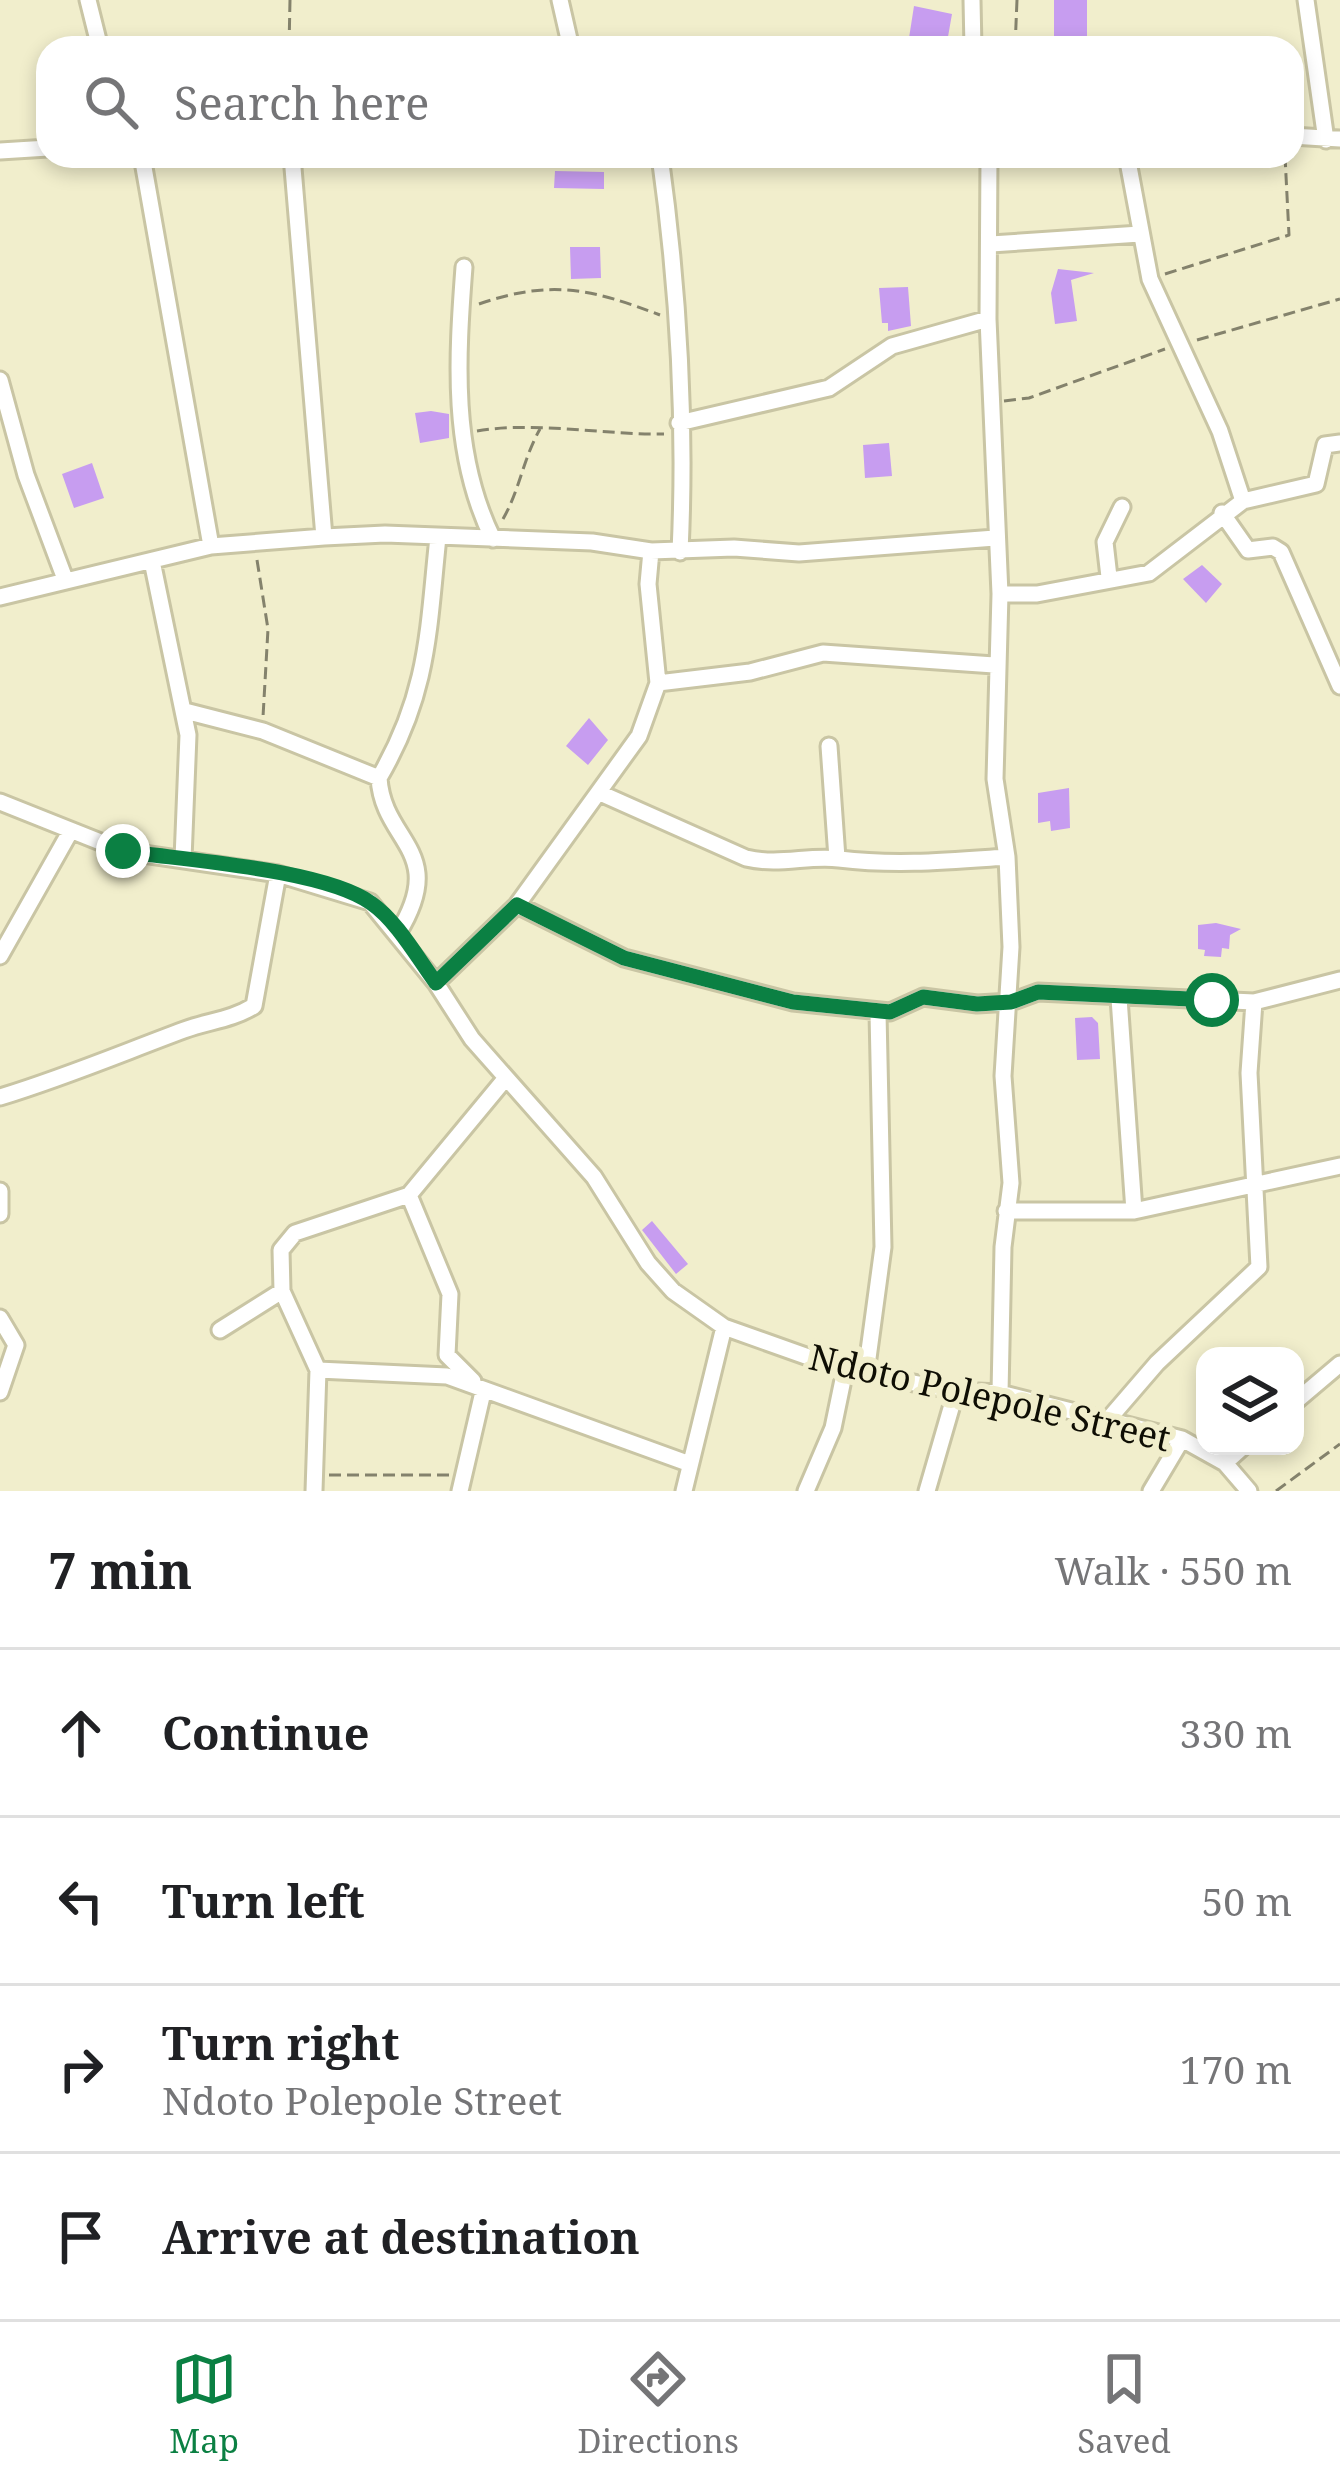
<!DOCTYPE html>
<meta charset="utf-8">
<style>
:root{--surface:#fff;--page:#f2f2f2;--text:#202124;--muted:#757577;--line:#e0e0e0;--accent:#0b8043}
body{margin:0;font-family:"Noto Serif",serif;background:var(--page);color:var(--text)}
.controls{position:absolute;right:36px;bottom:36px;display:grid;overflow:hidden;border-radius:24px;box-shadow:0 6px 18px #0003}
.controls button{width:108px;height:108px;display:grid;place-items:center;padding:0;border:0;border-bottom:3px solid var(--line);background:var(--surface);color:var(--text);font:60px sans-serif}
.stop{position:absolute;width:36px;height:36px;margin:-27px;border:9px solid #0b8043;border-radius:50%;background:#fff}
.stop.end{background:#0b8043;border-color:#fff;box-shadow:0 3px 12px #0008}
.list{margin:0;padding:0;list-style:none}
h2{display:flex;justify-content:space-between;align-items:center;height:156px;margin:0;padding:0 48px;font-size:51px}
h2 small{font-size:39px;font-weight:400;color:var(--muted)}
.list li{display:grid;grid-template-columns:78px 1fr auto;gap:36px;align-items:center;box-sizing:border-box;height:168px;padding:0 48px;border-top:3px solid var(--line)}
.list b{display:block;font-size:45px;white-space:nowrap}
.list p{margin:0;font-size:39px;white-space:nowrap;color:var(--muted)}
.list em{font-size:39px;font-style:normal;color:var(--muted)}
.icon{flex:none;width:66px;height:66px;fill:none;stroke:currentColor;stroke-width:2;stroke-linecap:round;stroke-linejoin:round}
.map{position:relative;flex:none;width:1340px;height:1491px;overflow:hidden}
.search{position:absolute;background:var(--surface);box-shadow:0 6px 18px #0003;left:36px;right:36px;top:36px;height:132px;display:flex;align-items:center;gap:30px;box-sizing:border-box;padding:0 42px;border-radius:36px;color:var(--muted);font-size:45px}
.sheet{height:828px;background:var(--surface)}
nav{display:flex;justify-content:space-around;align-items:center;box-sizing:border-box;height:168px;border-top:3px solid var(--line);background:var(--surface);font-size:33px;color:var(--muted)}
nav a{display:grid;justify-items:center;gap:6px}
nav .on{color:var(--accent)}
.map>svg:first-child{display:block}
</style>
<div class="map">
<svg width="1340" height="1491" viewBox="0 0 1340 1491">
<rect width="100%" height="100%" fill="#f1eecc"/>
<path fill="#c79df0" d="M1054,0H1087V48H1054Z
M914,6L952,14L946,48H927L923,41L909,38Z
M555,171L604,172V189L554,188Z
M570,247H600L601,278L571,279Z
M1058,269L1094,273L1071,280L1077,321L1055,324L1051,293Z
M908,287L911,326L888,331V323H882L879,288Z
M431,411L449,414V438L420,443L415,413Z
M889,443L892,476L865,478L863,445Z
M92,463L104,498L74,508L62,474Z
M1202,565L1222,584L1206,603L1183,579Z
M589,718L608,740L588,765L566,746Z
M1069,788L1070,828L1051,831L1050,821L1038,823V793Z
M1216,923L1241,929L1230,935L1229,949L1222,948L1221,957L1204,956L1205,950L1198,949V925Z
M1092,1017L1098,1023L1100,1059L1077,1060L1075,1018Z
M652,1221L688,1264L676,1274L642,1230Z"/>
<g fill="none" stroke-linecap="round" stroke-linejoin="round">
<g stroke="#c9c5a4" stroke-width="21">
<path id="street" d="M88,0L100,48
M560,0L571,48
M972,0L973,48
M1306,0L1326,140
M1292,136L1340,139
M0,151L48,148
M142,156L211,546
M292,156L324,537
M660,156C678,285 686,422 680,552
M989,156L988,319L1000,594L995,779L1007,857L1011,947L1003,1076L1011,1183L1003,1247L1000,1393
M1127,156L1150,279L1220,431L1243,501
M991,244L1140,234
M464,267C457,359 451,454 493,539
M0,380L26,475L65,579
M679,423L829,388L892,346L988,319
M1222,513L1248,550L1273,547L1281,552L1340,686
M152,561L188,735L183,859
M1109,577L1105,542L1122,507
M1000,594H1037L1149,573L1243,501L1316,484L1325,445L1340,443
M0,597L211,546L324,537L385,534L592,542L651,551L734,548L799,553L995,538
M658,683L750,672L823,653L994,665
M185,711L263,731L379,778
M829,746L837,858
M600,793L746,858C780,866 808,855 839,859C896,866 949,861 1007,857
M0,802L123,851L278,874L370,902L436,983L472,1039L594,1177L648,1263L673,1291L724,1327L845,1370L956,1391L1000,1393L1182,1439L1225,1463L1249,1491
M517,905L624,958L793,1002L890,1012L923,997L977,1004L1011,1002L1038,992L1254,1002L1340,980
M398,933C449,850 383,843 379,778C429,692 428,631 438,537
M0,956L70,832
M436,983L517,905L639,736L658,683L648,584L651,551
M1119,998L1134,1211
M0,1097C63,1078 122,1053 184,1030C208,1021 231,1020 254,1006L278,874
M0,1191V1214
M409,1195L450,1294L447,1355L473,1381
M1006,1211H1134L1340,1166
M0,1318L16,1345L0,1392
M220,1330L282,1291
M318,1370L447,1376L690,1464
M866,1373L883,1247L878,1013
M1295,1402L1340,1364
M1107,1421L1157,1363L1259,1267L1249,1073L1254,1002
M1225,1463L1244,1446
M314,1491L318,1370L282,1291L281,1250L295,1233L409,1195L505,1079
M460,1491L483,1392
M684,1491L724,1327
M806,1491L833,1428L845,1370
M927,1491L956,1391
M1151,1491L1182,1439"/>
</g>
<path stroke="#84826c" stroke-width="3" stroke-dasharray="12 6" stroke-linecap="butt" d="M289,48L290,0
M1015,48L1017,0
M1165,274L1289,235L1285,156
M479,304C551,279 592,289 660,315
M1197,340L1340,299
M1004,401L1029,398L1165,349
M477,431C537,421 603,435 664,434
M503,519C520,489 523,459 540,429
M257,560L268,629L263,717
M329,1475H451
M1276,1491L1340,1444"/>
<use href="#street" stroke="#fff" stroke-width="15"/>
</g>
<g fill="none" stroke-linecap="round" stroke-linejoin="round">
<path stroke="#0b8043" stroke-width="15" d="M123,851C183,860 324,869 371,903C397,921 417,957 436,983L517,905L624,958L793,1002L890,1012L923,997L977,1004L1011,1002L1038,992L1212,1000"/>
</g>
<g text-anchor="middle" dominant-baseline="central" stroke-width="12" stroke-linejoin="round" paint-order="stroke">
<g font-size="36" fill="#0f0e04" stroke="#f1eecc">
<text transform="translate(990 1397) rotate(13)">Ndoto Polepole Street</text>
</g>
</g>
</svg>
<div class="controls">
<button><svg class="icon" aria-label="layers" viewBox="0 0 24 24"><path d="M12 4l9 5-9 5-9-5zM3 14l9 5 9-5"/></svg></button>
</div>
<div class="stop" style="left:1212px;top:1000px"></div>
<div class="stop end" style="left:123px;top:851px"></div>
<div class="search"><svg class="icon" aria-label="search" viewBox="0 0 24 24"><circle cx="10" cy="10" r="6"/><path d="M15 15l6 6"/></svg>Search here</div>
</div>
<section class="sheet">
<h2>7 min<small>Walk · 550 m</small></h2>
<ul class="list">
<li><svg class="icon" aria-label="ahead" viewBox="0 0 24 24"><path d="M12 20V5M6 11l6-6 6 6"/></svg><div><b>Continue</b></div><em>330 m</em></li>
<li><svg class="icon" aria-label="left" viewBox="0 0 24 24"><path d="M17 20v-9H6M10 6l-5 5 5 5"/></svg><div><b>Turn left</b></div><em>50 m</em></li>
<li><svg class="icon" aria-label="right" viewBox="0 0 24 24"><path d="M7 20v-9h11M14 6l5 5-5 5"/></svg><div><b>Turn right</b><p>Ndoto Polepole Street</p></div><em>170 m</em></li>
<li><svg class="icon" aria-label="arrive" viewBox="0 0 24 24"><path d="M6 21V4h12l-3 4 3 4H6"/></svg><div><b>Arrive at destination</b></div></li>
</ul>
</section>
<nav>
<a class="on"><svg class="icon" aria-label="map" viewBox="0 0 24 24"><path d="M3 6l6-2 6 2 6-2v14l-6 2-6-2-6 2zM9 4v14M15 6v14"/></svg>Map</a>
<a><svg class="icon" aria-label="directions" viewBox="0 0 24 24"><path d="M12 3l9 9-9 9-9-9zM9 14v-3h6M13 9l2 2-2 2"/></svg>Directions</a>
<a><svg class="icon" aria-label="saved" viewBox="0 0 24 24"><path d="M7 4h10v16l-5-4-5 4z"/></svg>Saved</a>
</nav>
